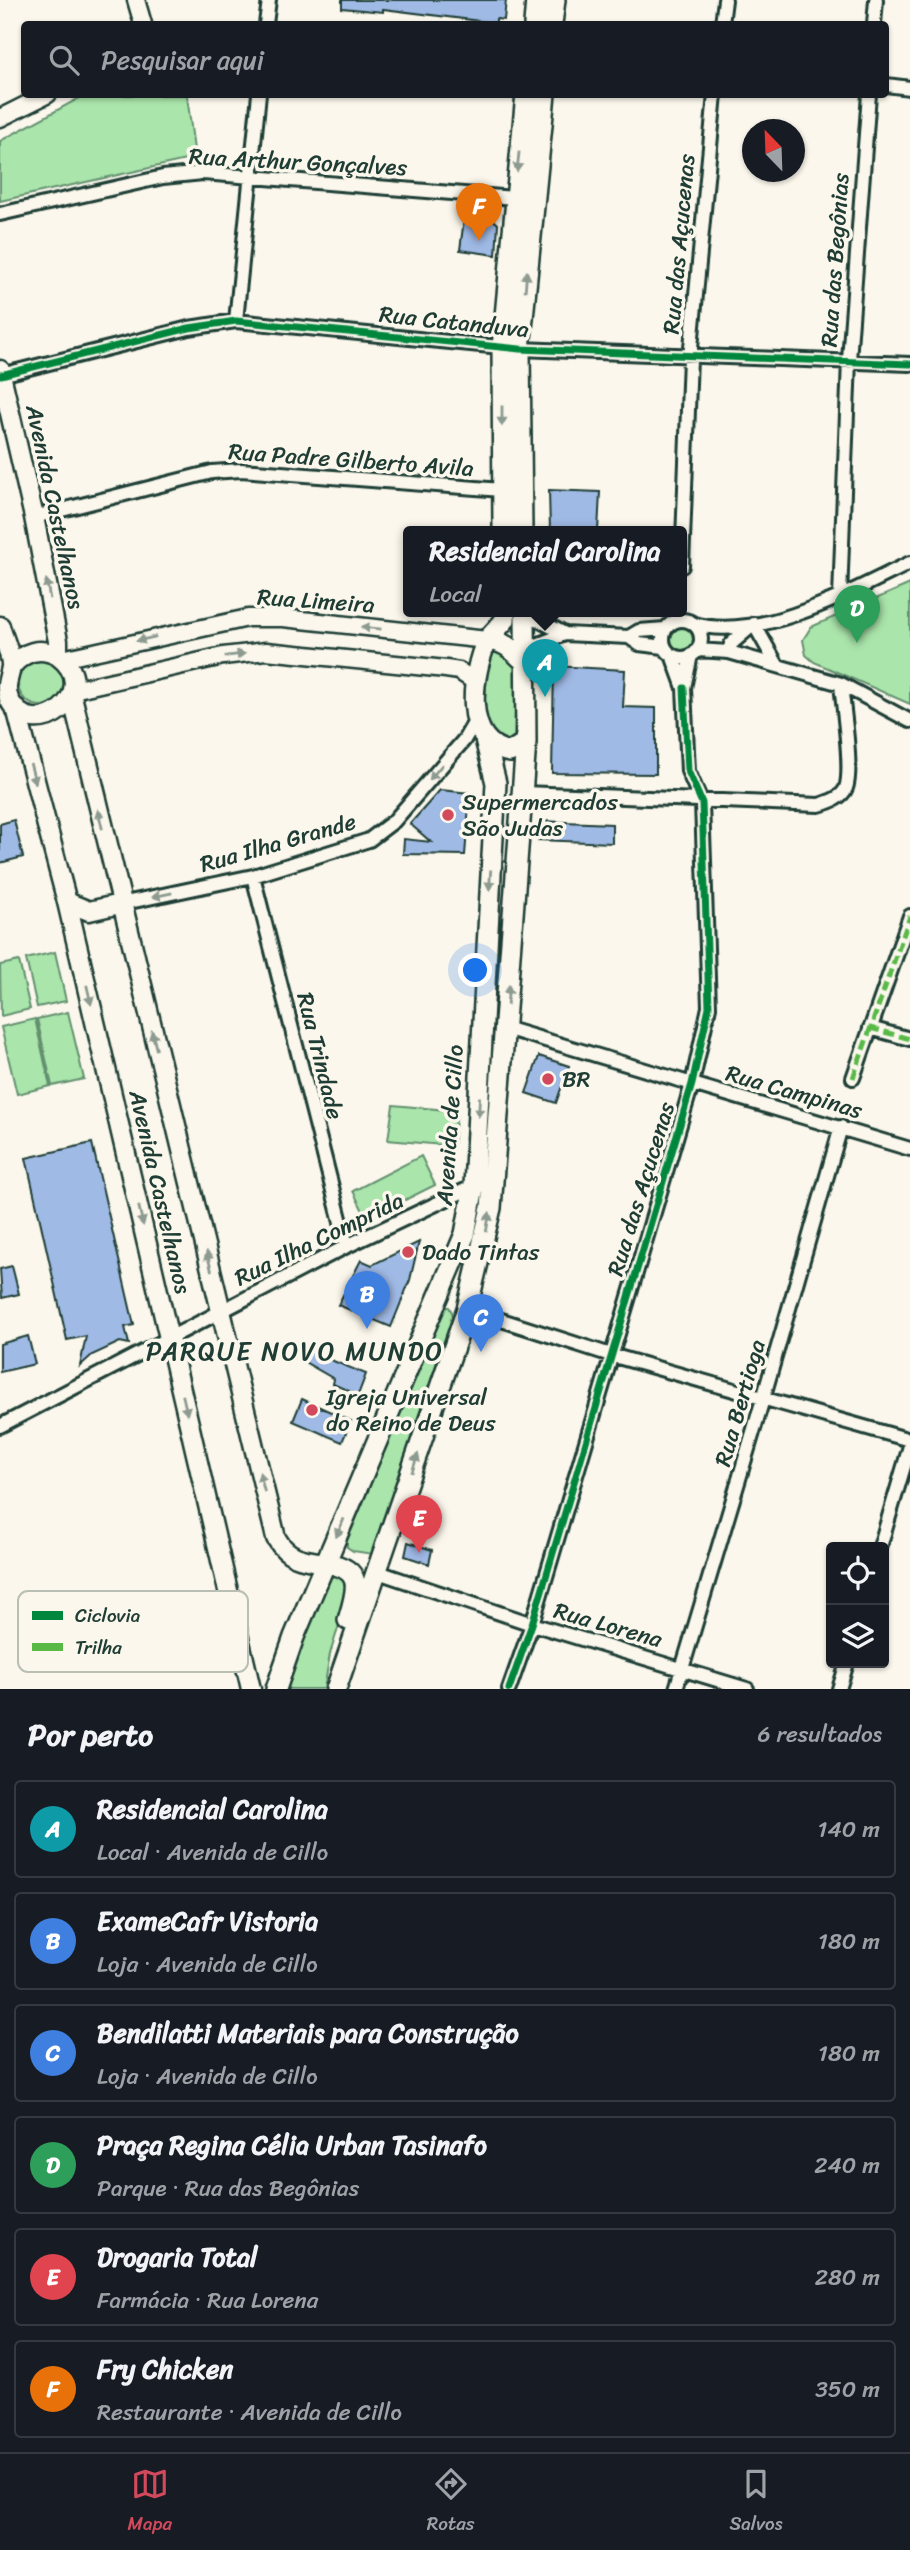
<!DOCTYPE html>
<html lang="pt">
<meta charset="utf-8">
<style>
:root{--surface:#171b24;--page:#20242c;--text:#f1f3f6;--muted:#9ea1a6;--line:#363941;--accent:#d1495b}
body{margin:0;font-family:Sriracha,sans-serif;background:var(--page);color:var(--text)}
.controls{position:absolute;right:21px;bottom:21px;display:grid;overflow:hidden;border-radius:7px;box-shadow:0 2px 5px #0004}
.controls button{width:63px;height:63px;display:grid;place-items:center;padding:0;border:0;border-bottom:2px solid var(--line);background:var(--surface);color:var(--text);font:35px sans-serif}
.compass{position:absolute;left:742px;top:119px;width:63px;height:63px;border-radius:50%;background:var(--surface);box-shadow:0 2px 5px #0004;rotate:337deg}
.you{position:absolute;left:476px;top:971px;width:24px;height:24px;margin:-18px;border:5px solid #fff;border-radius:50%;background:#1a73e8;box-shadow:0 0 0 10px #1a73e833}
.badge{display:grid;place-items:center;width:46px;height:46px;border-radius:50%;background:var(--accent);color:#fff;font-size:23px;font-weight:700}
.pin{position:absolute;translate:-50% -58px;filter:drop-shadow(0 2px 4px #0008)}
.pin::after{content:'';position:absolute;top:37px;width:24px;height:21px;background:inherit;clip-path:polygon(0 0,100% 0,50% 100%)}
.popup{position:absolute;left:403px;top:526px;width:284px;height:91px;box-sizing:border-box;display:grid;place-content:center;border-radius:7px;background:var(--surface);filter:drop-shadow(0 2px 5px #0005);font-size:23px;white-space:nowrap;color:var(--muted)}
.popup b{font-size:26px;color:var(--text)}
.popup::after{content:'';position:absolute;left:50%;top:100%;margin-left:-14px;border:14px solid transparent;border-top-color:var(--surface)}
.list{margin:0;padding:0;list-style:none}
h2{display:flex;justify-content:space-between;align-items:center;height:91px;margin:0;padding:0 28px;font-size:30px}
h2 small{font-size:23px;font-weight:400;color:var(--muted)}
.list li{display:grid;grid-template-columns:46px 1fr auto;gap:21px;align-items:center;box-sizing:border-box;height:98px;margin:0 14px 14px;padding:0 14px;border:2px solid var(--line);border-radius:7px}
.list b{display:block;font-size:26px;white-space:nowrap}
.list p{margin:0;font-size:23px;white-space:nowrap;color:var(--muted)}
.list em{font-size:23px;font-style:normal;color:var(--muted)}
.icon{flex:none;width:38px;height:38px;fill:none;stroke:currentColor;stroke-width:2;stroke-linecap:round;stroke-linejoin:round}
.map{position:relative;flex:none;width:910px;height:1689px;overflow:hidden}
.search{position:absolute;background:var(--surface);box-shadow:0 2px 5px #0004;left:21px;right:21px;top:21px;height:77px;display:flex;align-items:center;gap:18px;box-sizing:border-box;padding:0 24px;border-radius:7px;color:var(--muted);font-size:26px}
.sheet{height:763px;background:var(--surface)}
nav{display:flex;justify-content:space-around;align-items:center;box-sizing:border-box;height:98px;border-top:2px solid var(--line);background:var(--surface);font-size:19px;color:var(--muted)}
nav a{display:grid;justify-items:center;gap:4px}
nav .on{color:var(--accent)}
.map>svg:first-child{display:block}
</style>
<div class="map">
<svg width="910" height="1689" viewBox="0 0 910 1689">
<rect width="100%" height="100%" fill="#fbf7ec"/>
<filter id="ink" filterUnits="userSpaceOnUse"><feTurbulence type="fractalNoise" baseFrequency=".0143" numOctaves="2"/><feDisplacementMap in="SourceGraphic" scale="14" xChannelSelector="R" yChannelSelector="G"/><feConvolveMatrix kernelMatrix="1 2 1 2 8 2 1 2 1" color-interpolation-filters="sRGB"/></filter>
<g filter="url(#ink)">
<path fill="#aae5ab" stroke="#649170" stroke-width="2" d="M85,95H187L195,158L0,201V141Z
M910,584V704L814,662L806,655L803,640L811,627Z
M667 638a14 14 0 1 1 28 0a14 14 0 1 1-28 0Z
M495,652H507L517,667L514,736L508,742L490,736L482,696L489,656Z
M18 683a23 23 0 1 1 46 0a23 23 0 1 1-46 0Z
M55,952L66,1001L37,1007L26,959Z
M19,961L30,1009L1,1016L0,965Z
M68,1012L84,1079L52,1086L37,1019Z
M35,1019L50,1086L17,1094L1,1027Z
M393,1105L457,1111L453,1146L388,1140Z
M421,1156L435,1185L367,1219L353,1191Z
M444,1307H449L453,1314L373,1554L353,1551L347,1547V1541Z
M337,1576L346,1580L348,1596L330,1654L324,1689H279L327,1578Z"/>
<path fill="#a0bae6" stroke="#1f3d34" stroke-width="2" d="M342,0H506L504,20L496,19V23L383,9V12L342,8Z
M465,211L488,215L498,224L496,255L460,250Z
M549,490L600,492L598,531H550Z
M554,666L625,670L623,707L656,708V774L552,773Z
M440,790L470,793L465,855L403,854L404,839L431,842L410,824Z
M14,820L23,857L0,863V824Z
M539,821L612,824V843L538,840Z
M539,1056L569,1066L556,1103L526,1093Z
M92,1143L134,1325L125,1327L129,1344L120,1342L92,1355L80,1366L86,1336L67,1340L26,1158Z
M419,1242L410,1280L391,1327L338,1305L361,1260L372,1265Z
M12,1266L19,1294L2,1298L0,1269Z
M28,1336L35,1364L0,1372V1344Z
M308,1351L366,1374L358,1395L333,1384L334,1379L303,1361Z
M302,1399L351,1421L342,1442L293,1421Z
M408,1542L432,1550L429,1564L405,1556Z"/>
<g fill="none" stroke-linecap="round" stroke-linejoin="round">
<g stroke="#1f3d34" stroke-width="18">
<path id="minor" d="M266,24L269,0
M722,24L725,0
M874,24L876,0
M886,85L910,88
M0,214L163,177L203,173L514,198
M236,321L259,94
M1,375L189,328L236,321L520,349L910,364
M34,517L212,472L241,470L502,490
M682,566L690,358L715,94
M840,597L849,360L869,94
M525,613L565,634
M663 639a19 19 0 1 1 38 0a19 19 0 1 1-38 0Z
M694,624C761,642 852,591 910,563
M754,624L777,665
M629,637L639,644L664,647
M526,649L565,634L629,637L639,631L665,629
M697,650L729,652L841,684L910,721
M729,652L731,644L754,624
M672,655L684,688L691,655
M524,793L819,805C829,802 842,798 846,788C853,769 843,707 841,684
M253,876L347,1246
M120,904L253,876L369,840L394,821L464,740L477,718
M505,1028L910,1149
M870,1028L910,1039
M853,1078L910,916
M467,1309L611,1355L910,1440
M0,1426L347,1246L474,1186
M880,1547L910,1446
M378,1572L532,1624L747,1689
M509,1689L532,1624L692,1084L709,1007L702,803L688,771L684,688
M676,1689L763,1399L841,1127
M839,1689L847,1663"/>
</g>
<g stroke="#1f3d34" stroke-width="21">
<path id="tertiary" d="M136,0L143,24
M0,118L48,94
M62,659L248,618H283L487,640
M73,690L223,656L266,651L446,669L459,671L474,681"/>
</g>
<g stroke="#1f3d34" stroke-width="23">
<path id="secondary" d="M0,370L34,517L58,641V656
M0,626C3,637 12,656 11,667C9,679 4,686 9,699C32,748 106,692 58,656C40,646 23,652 11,667
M72,696L276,1538C288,1559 303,1560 326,1563
M16,708L67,902L251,1689
M67,902L89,911L120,904"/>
</g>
<g stroke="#1f3d34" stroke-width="24">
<path id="primary" d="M534,24L536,0
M552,24L555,0
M503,531L502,348L526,94
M522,531L520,349L545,94
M525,611L526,742L510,752C461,744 472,673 487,640C506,641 514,652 527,664
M487,640L505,620V611
M326,1563C365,1569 357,1590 348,1620
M276,1689L294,1637L465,1234L474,1186L496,783L485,739
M336,1689L467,1309L491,1208L526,742"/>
</g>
<use href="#minor" stroke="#fbf7ec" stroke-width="12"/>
<use href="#tertiary" stroke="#fbf7ec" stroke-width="16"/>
<use href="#secondary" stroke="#fbf7ec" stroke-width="18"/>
<use href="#primary" stroke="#fbf7ec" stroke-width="19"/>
<path stroke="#58b947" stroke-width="5" stroke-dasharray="10 5" stroke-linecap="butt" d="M870,1028L910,1039
M853,1078L910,916"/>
<g stroke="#fbf7ec" stroke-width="11">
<path id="cycleway" d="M1,375L189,328L236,321L520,349L910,364
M509,1689L532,1624L692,1084L709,1007L702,803L688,771L684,688"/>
</g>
<use href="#cycleway" stroke="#00873e" stroke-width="7"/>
</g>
<defs><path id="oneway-solid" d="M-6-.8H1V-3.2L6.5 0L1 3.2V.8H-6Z" transform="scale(1.75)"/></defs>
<g fill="#8d9a90">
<use href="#oneway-solid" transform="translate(518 162) rotate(96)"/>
<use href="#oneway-solid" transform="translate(526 281) rotate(-85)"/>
<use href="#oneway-solid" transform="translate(502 416) rotate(90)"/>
<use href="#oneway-solid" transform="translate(48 589) rotate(-101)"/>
<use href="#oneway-solid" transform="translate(371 628) rotate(-174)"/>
<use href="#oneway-solid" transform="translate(146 639) rotate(167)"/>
<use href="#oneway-solid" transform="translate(235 655) rotate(-7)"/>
<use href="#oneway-solid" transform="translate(436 772) rotate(130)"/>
<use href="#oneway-solid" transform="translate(33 774) rotate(75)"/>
<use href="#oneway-solid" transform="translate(100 819) rotate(-103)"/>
<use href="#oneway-solid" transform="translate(490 880) rotate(94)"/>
<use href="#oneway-solid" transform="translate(162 895) rotate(168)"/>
<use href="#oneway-solid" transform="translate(89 995) rotate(77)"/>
<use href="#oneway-solid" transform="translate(508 995) rotate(-85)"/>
<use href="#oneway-solid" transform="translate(154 1040) rotate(-104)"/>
<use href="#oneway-solid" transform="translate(479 1107) rotate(93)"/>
<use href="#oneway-solid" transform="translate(141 1216) rotate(77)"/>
<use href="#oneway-solid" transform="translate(488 1222) rotate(-80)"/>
<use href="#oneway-solid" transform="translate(209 1261) rotate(-104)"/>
<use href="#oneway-solid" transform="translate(185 1405) rotate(77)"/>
<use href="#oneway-solid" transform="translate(415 1463) rotate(-72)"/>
<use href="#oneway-solid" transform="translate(262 1482) rotate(-104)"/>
<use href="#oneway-solid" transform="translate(340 1528) rotate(113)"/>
</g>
</g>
<g fill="#d1495b" stroke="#fbf7ec" stroke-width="2.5">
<circle cx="448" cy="815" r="7"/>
<circle cx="548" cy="1079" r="7"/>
<circle cx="408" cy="1252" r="7"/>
<circle cx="312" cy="1410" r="7"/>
</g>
<g text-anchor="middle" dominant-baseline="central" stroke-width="7" stroke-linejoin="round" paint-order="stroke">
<g font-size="23" fill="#1f3d34" stroke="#fbf7ec">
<text transform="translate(298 162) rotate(3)">Rua Arthur Gonçalves</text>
<text transform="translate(679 244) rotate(-85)">Rua das Açucenas</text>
<text transform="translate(835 260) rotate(-86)">Rua das Begônias</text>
<text transform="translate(454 322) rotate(6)">Rua Catanduva</text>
<text transform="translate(351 460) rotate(4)">Rua Padre Gilberto Avila</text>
<text transform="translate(55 507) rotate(78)">Avenida Castelhanos</text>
<text transform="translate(316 601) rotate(4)">Rua Limeira</text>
<text transform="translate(278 843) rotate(-16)">Rua Ilha Grande</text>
<text transform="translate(320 1056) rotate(76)">Rua Trindade</text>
<text transform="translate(794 1092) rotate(16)">Rua Campinas</text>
<text transform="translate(450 1125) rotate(-86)">Avenida de Cillo</text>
<text transform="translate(641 1189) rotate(-73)">Rua das Açucenas</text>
<text transform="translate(160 1192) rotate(77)">Avenida Castelhanos</text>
<text transform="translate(319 1239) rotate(-26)">Rua Ilha Comprida</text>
<text transform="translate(740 1403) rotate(-74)">Rua Bertioga</text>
<text transform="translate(608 1625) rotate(16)">Rua Lorena</text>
</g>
<g font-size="23" fill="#1f3d34" stroke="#fbf7ec" text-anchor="start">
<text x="462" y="802">Supermercados<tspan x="462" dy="26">São Judas</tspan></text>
<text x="562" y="1079">BR</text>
<text x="422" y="1252">Dado Tintas</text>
<text x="326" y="1397">Igreja Universal<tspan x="326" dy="26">do Reino de Deus</tspan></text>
</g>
<g font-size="26" letter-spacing="2" fill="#1f3d34" stroke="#fbf7ec">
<text x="295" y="1351">PARQUE NOVO MUNDO</text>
</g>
</g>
<rect x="18" y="1591" width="230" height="81" rx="10" fill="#fbf7ec" stroke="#b9bfb5" stroke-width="2"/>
<rect x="32" y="1611" width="31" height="9" fill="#00873e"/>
<rect x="32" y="1643" width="31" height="8" fill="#58b947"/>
<g font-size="19" fill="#1f3d34">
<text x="75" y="1622">Ciclovia</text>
<text x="75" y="1654">Trilha</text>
</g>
</svg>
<div class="controls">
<button><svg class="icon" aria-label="locate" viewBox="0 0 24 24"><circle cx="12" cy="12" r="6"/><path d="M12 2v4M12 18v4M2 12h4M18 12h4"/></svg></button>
<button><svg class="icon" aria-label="layers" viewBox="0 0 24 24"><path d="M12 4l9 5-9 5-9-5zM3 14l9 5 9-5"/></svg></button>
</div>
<svg class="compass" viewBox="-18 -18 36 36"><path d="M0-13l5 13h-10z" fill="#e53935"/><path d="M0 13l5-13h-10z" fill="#9ea1a6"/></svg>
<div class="you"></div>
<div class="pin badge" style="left:545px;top:697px;background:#0f9aa8">A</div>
<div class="popup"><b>Residencial Carolina</b>Local</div>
<div class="pin badge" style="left:367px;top:1329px;background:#3f7fe0">B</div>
<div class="pin badge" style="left:481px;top:1352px;background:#3f7fe0">C</div>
<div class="pin badge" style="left:857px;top:643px;background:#2e9e5b">D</div>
<div class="pin badge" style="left:419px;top:1553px;background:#e0444e">E</div>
<div class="pin badge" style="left:479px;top:241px;background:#e8710a">F</div>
<div class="search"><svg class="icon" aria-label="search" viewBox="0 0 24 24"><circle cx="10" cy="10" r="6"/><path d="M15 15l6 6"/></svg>Pesquisar aqui</div>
</div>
<section class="sheet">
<h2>Por perto<small>6 resultados</small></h2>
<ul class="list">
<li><span class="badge" style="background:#0f9aa8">A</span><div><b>Residencial Carolina</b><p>Local · Avenida de Cillo</p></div><em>140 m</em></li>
<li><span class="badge" style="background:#3f7fe0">B</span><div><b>ExameCafr Vistoria</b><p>Loja · Avenida de Cillo</p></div><em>180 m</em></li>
<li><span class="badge" style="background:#3f7fe0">C</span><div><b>Bendilatti Materiais para Construção</b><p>Loja · Avenida de Cillo</p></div><em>180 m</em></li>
<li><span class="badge" style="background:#2e9e5b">D</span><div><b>Praça Regina Célia Urban Tasinafo</b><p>Parque · Rua das Begônias</p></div><em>240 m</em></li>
<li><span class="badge" style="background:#e0444e">E</span><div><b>Drogaria Total</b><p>Farmácia · Rua Lorena</p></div><em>280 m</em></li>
<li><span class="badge" style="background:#e8710a">F</span><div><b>Fry Chicken</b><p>Restaurante · Avenida de Cillo</p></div><em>350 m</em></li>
</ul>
</section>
<nav>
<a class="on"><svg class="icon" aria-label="map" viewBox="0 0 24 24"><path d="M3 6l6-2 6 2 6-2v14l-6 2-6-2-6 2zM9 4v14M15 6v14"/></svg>Mapa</a>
<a><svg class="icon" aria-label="directions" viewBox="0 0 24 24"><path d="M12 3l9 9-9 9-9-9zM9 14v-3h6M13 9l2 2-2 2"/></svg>Rotas</a>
<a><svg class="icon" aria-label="saved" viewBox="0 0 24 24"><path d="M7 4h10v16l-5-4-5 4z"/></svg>Salvos</a>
</nav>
